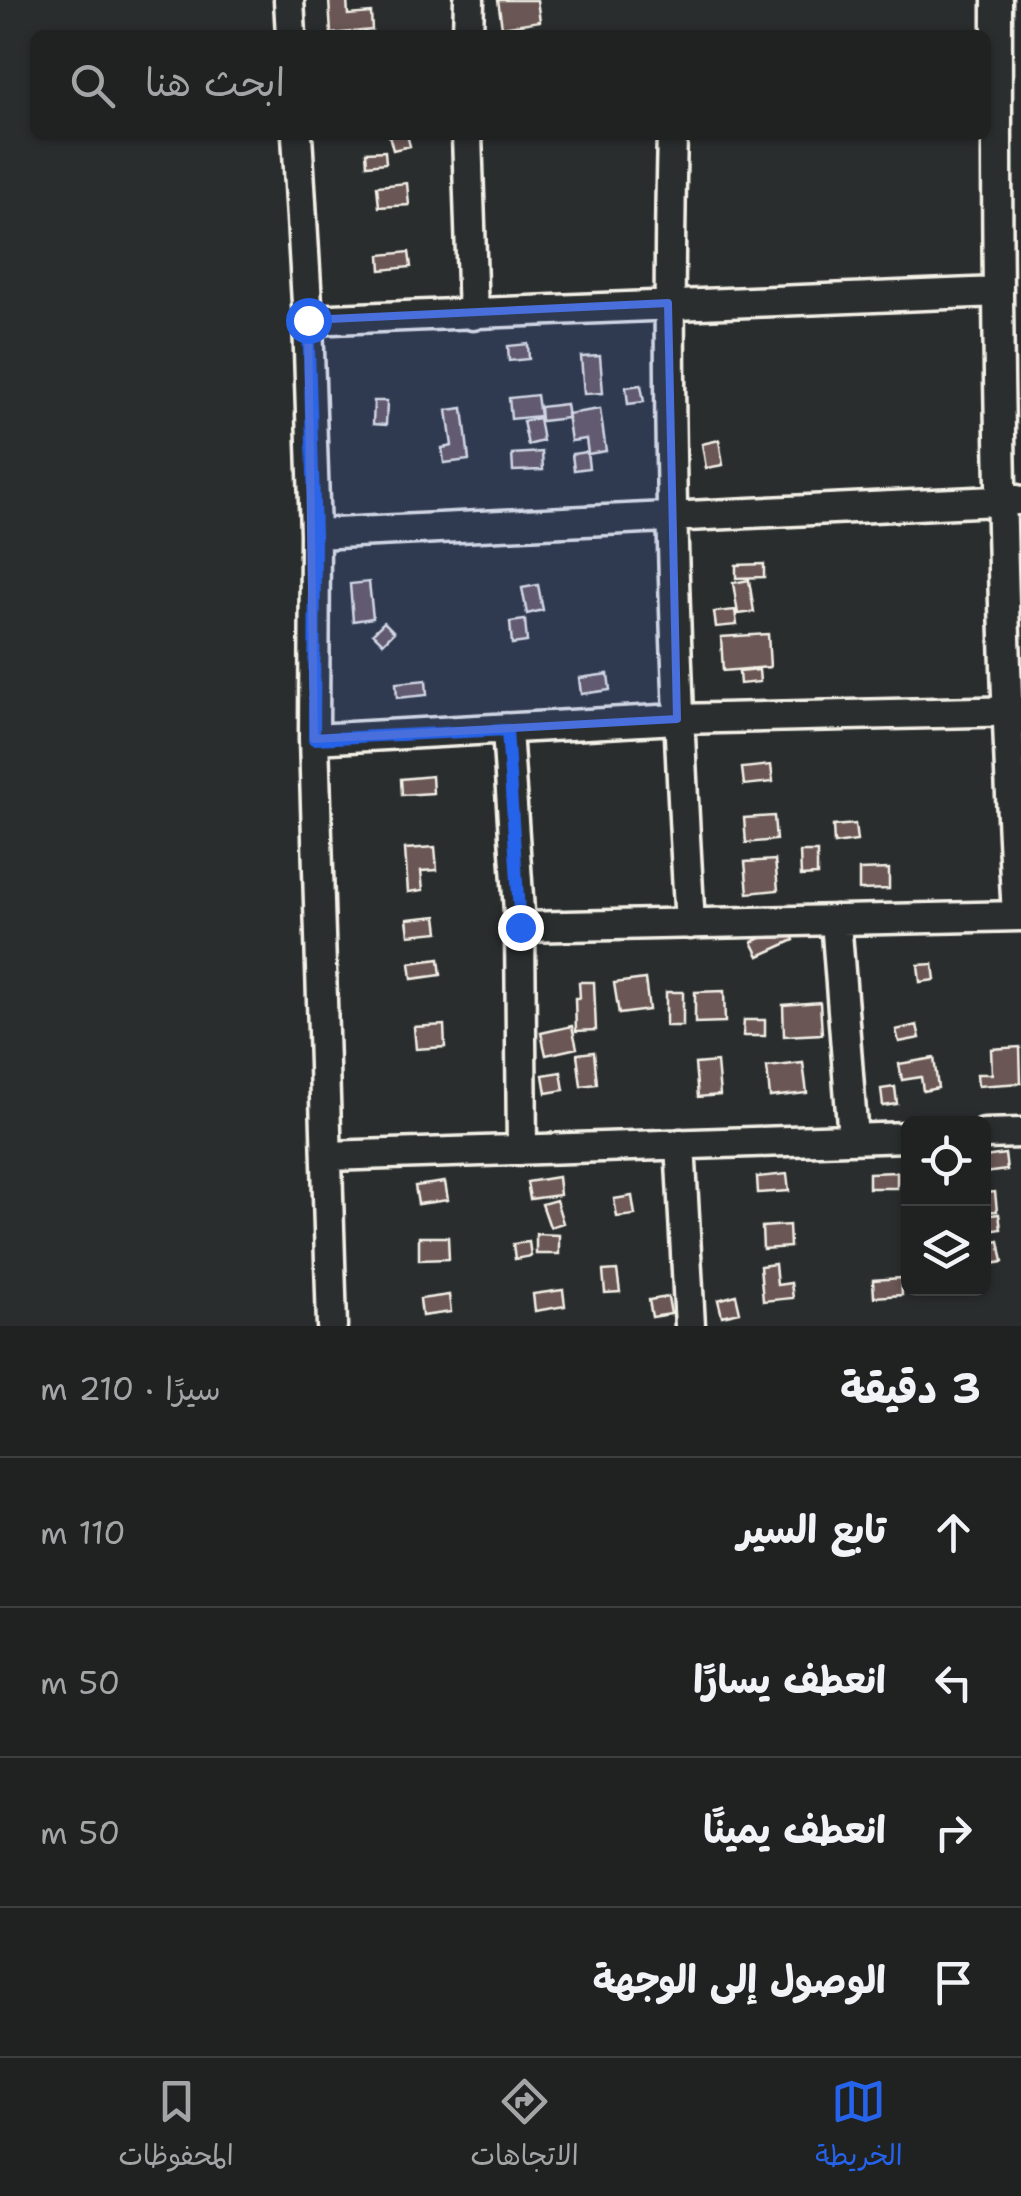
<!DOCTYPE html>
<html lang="ar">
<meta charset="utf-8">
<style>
:root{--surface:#202222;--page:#2d2f2f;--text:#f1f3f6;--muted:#a2a4a5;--line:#3d3f40;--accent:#2563eb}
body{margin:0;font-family:"Shantell Sans","Playpen Sans Arabic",sans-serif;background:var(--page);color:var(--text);direction:rtl}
.controls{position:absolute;right:30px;bottom:30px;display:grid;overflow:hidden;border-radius:15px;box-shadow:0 2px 8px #0004}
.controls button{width:90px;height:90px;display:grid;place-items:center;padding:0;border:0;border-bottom:2px solid var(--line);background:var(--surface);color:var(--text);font:50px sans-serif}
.stop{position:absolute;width:30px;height:30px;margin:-22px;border:8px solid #2563eb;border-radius:50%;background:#fff}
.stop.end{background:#2563eb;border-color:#fff;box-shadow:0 2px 10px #0008}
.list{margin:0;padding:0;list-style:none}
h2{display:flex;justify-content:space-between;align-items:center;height:130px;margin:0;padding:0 40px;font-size:42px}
h2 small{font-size:32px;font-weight:400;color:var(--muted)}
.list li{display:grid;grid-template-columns:65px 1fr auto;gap:30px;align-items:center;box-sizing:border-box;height:150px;padding:0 40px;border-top:2px solid var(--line)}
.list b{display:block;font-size:38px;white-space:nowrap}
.list em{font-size:32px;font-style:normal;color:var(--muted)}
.icon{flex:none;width:55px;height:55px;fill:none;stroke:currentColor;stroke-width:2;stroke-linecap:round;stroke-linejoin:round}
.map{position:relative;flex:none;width:1021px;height:1326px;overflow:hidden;direction:ltr}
.search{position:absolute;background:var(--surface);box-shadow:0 2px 8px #0004;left:30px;right:30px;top:30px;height:110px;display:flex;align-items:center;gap:25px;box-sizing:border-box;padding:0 35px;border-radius:15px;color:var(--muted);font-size:38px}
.sheet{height:730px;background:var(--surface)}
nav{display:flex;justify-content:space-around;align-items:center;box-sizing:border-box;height:140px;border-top:2px solid var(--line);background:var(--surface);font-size:28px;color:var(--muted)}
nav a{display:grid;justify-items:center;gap:5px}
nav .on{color:var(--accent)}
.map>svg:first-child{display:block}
</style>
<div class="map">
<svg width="1021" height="1326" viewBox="0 0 1021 1326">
<rect width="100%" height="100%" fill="#2a2d2e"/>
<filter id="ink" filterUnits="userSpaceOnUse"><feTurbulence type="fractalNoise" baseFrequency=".01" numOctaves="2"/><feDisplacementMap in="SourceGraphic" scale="20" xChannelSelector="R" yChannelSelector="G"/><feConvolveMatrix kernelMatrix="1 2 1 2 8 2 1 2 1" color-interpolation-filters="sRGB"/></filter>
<g filter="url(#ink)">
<path fill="#695754" stroke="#f4f1e8" stroke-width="2.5" d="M329,0H347L348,15L371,13L372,30L331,34Z
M498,0H537L540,21L502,27Z
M389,135H407L410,146L393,150Z
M385,151L386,163L367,165L366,152Z
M407,183L409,205L379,207L377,186Z
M409,252L411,267L381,270L380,255Z
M528,344L529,359L509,361L508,346Z
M600,356L603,393L584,394L581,357Z
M641,385L644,402L628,404L626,387Z
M537,395L540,416L511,419L509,398Z
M374,401H387L386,425L373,424Z
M566,404L568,418L541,421L540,407Z
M463,408L469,460L444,463L442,448L452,446L447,410Z
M600,409L606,451L588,454L586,439L571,441L567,414Z
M539,418L543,441L528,445L523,421Z
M719,440L723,465L706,468L702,444Z
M542,452L543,470L513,471L512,454Z
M587,452L589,468L574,470L572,454Z
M764,564V577L736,578V565Z
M749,580L754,612L738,614L733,583Z
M369,582L373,618L353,621L350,584Z
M538,585L543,610L527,614L522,588Z
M735,610L737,625L716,627L714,612Z
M525,620L527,642L512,644L510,622Z
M384,622L394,632L383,643L373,633Z
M768,634L770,667L723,671L721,637Z
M759,670L760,682L740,684L739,672Z
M608,674L610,690L581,694L579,678Z
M426,680L427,695L397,698L396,683Z
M771,765L773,782L744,785L742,768Z
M432,776L433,793L402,795L401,779Z
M774,816L776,840L746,843L744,818Z
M855,824L857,841L834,844L833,826Z
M435,847L437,870L421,871L423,890L408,892L405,849Z
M800,852H817V875L801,876Z
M775,860L778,890L748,893L745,862Z
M889,869V889L859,890V870Z
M437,916L439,932L409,935L407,919Z
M788,926L794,940L759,956L752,942Z
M439,959L441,975L412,979L410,963Z
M933,964L935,980L920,982L918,965Z
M645,979L649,1010L619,1014L614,983Z
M579,982H594L596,1030L576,1031L575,998H580Z
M724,991L725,1022L695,1023V992Z
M666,992H683V1026H666Z
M820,1002L822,1034L784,1036L783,1005Z
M744,1020H765V1036H743Z
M444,1025L445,1047L416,1049L414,1027Z
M917,1025L920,1038L899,1042L896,1030Z
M572,1026L577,1048L546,1055L541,1033Z
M1020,1047L1021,1083L978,1086L977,1074H992L991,1049Z
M594,1052L597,1084L581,1086L577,1054Z
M934,1058L938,1088L923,1091L921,1077L902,1080L899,1064Z
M717,1062L720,1095L698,1097L695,1064Z
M803,1063L807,1093L770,1097L767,1067Z
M561,1072L564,1090L546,1093L543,1075Z
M895,1087L897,1104L883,1106L881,1089Z
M1005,1154L1007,1170L984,1173V1157Z
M897,1172V1188H869V1173Z
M787,1174L789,1191L758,1193L757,1177Z
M558,1177L560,1195L530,1199L527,1182Z
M445,1182L448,1200L418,1204L415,1186Z
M995,1192L997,1211L984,1212V1193Z
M632,1196L635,1215L617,1217L614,1199Z
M556,1200L563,1223L550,1227L542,1204Z
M999,1214L1001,1229L984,1232V1216Z
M789,1225L790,1247L763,1249L762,1227Z
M536,1234L559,1235V1254H536Z
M419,1237H448L449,1259L419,1260Z
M999,1241L1003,1262L985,1265L984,1244Z
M529,1242L531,1256L515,1259L513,1244Z
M775,1264L777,1285L791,1283L793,1298L763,1301L760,1266Z
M617,1270L620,1292L605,1293L603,1271Z
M901,1278L902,1295L874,1297L873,1280Z
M563,1290L565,1306L535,1311L533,1294Z
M449,1295L451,1312L422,1316L420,1299Z
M736,1295L740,1312L722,1316L718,1300Z
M668,1297L671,1314L652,1317L649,1300Z"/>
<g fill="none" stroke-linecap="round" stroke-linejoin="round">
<g stroke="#f4f1e8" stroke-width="35">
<path id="street" d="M289,0L291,35
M997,0C996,305 1000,611 1017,916
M468,35L469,0
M297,135L308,320L315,534L314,739L332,1326
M467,135L473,315
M672,135C665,399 674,661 690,924
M308,320L998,292
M315,534L1017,500
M507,730L520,927L522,1150
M314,739L677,719L1021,711
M836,920L853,1138
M520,927L1021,916
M984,1134L1021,1133
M680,1144L690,1326
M328,1156L908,1137"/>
</g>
<use href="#street" stroke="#2a2d2e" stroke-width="28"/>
</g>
</g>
<g fill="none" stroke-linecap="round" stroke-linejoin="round" filter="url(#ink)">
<path stroke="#2563eb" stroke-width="12" d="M308,320L315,534L314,739L507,730L520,927"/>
</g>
<path fill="#486fdb" fill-opacity="0.2" stroke="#486fdb" stroke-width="8" stroke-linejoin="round" d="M668,303L677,719L314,739L308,320Z"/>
</svg>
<div class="controls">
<button><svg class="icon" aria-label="locate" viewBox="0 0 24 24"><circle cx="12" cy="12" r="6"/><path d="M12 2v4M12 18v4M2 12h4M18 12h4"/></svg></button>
<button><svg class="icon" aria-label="layers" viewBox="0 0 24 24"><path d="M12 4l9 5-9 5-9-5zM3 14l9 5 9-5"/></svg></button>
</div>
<div class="stop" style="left:308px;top:320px"></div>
<div class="stop end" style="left:520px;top:927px"></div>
<div class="search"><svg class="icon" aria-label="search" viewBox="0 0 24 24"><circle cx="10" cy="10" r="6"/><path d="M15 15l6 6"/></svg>ابحث هنا</div>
</div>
<section class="sheet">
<h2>3 دقيقة<small>سيرًا · 210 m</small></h2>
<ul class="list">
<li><svg class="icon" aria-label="ahead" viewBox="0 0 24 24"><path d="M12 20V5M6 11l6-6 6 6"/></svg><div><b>تابع السير</b></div><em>110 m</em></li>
<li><svg class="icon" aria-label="left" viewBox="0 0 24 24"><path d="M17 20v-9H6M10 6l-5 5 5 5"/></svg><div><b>انعطف يسارًا</b></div><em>50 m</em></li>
<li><svg class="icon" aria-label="right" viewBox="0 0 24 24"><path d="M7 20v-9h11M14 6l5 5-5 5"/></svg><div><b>انعطف يمينًا</b></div><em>50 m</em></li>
<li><svg class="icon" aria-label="arrive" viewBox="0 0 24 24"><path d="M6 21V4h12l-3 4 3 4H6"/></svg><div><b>الوصول إلى الوجهة</b></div></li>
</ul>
</section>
<nav>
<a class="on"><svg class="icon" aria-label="map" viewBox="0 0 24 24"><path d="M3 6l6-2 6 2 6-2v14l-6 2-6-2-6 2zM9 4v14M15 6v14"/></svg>الخريطة</a>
<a><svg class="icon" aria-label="directions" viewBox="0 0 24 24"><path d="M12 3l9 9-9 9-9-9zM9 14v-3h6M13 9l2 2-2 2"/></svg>الاتجاهات</a>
<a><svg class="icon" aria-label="saved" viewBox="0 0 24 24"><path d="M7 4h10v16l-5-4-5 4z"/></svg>المحفوظات</a>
</nav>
